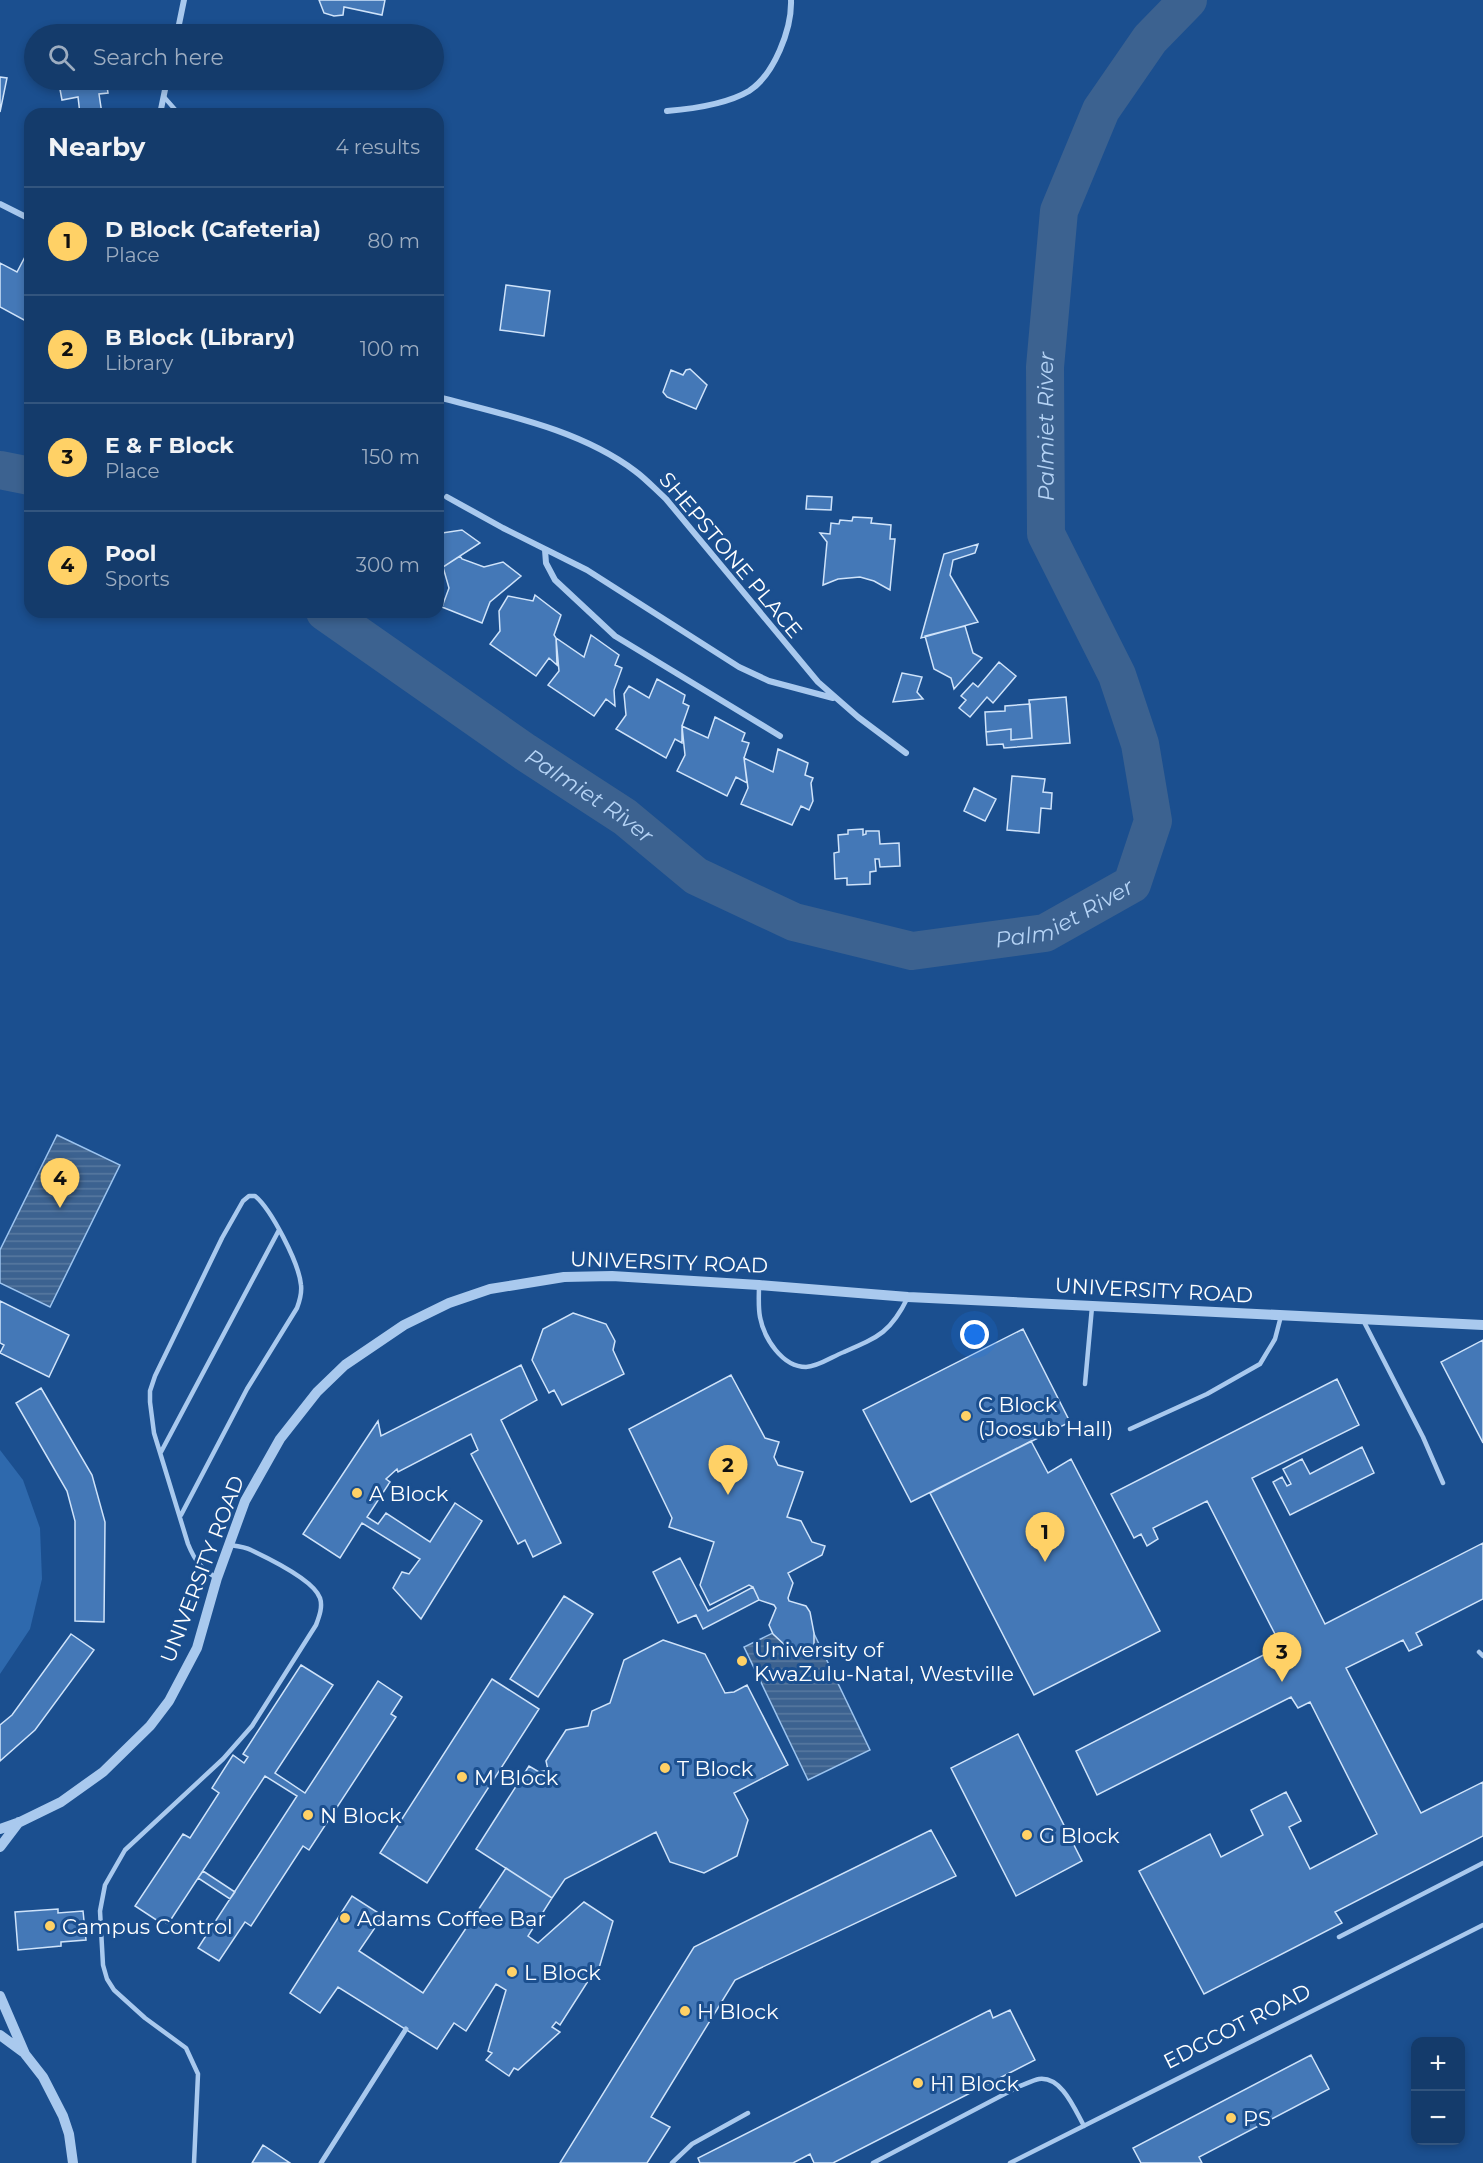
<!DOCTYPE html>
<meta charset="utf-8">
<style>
:root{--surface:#143b6b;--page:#1d4271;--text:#f1f3f6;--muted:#9dadc1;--line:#33557e;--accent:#ffd166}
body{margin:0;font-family:Montserrat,sans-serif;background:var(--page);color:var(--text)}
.controls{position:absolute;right:18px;bottom:18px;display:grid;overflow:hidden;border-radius:12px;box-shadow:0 3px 9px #0003}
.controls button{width:54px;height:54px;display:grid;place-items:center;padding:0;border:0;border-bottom:2px solid var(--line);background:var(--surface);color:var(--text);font:30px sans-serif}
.you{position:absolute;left:975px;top:1335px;width:21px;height:21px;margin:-15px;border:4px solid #fff;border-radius:50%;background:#1a73e8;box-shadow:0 0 0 9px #1a73e833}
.badge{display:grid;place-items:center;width:39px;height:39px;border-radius:50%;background:var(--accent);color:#111;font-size:20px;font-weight:700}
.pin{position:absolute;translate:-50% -50px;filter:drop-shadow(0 2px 3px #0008)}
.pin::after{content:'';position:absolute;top:32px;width:21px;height:18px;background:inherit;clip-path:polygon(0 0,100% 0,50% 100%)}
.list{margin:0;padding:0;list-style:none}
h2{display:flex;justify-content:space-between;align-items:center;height:78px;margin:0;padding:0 24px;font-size:26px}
h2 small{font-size:20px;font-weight:400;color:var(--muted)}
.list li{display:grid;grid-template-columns:39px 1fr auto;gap:18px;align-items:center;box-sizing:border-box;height:108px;padding:0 24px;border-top:2px solid var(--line)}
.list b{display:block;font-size:22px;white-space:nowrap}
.list p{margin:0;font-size:20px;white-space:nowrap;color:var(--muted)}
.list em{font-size:20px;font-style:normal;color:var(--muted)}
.icon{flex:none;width:33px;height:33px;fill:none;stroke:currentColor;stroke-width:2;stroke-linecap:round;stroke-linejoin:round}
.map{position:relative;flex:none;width:1483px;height:2163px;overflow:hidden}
.search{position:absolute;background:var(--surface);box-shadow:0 3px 9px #0003;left:24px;top:24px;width:420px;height:66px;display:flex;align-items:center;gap:15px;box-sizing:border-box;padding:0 21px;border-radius:33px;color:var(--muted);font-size:22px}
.panel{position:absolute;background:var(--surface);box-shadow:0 3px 9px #0003;left:24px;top:108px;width:420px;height:510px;border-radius:18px}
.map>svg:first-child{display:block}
</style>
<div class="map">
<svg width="1483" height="2163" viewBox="0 0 1483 2163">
<defs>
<pattern id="water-rules" width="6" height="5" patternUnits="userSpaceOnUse" patternTransform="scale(1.5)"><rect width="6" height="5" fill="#3c6290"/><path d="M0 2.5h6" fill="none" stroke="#597aa1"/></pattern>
</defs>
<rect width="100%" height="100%" fill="#1b4f8f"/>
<path fill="#2e69ad" d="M0,1450L23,1480L40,1528L42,1579L30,1629L0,1674Z"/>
<path fill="url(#water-rules)" stroke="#9cc4f0" stroke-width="1.5" d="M57,1135L120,1165L50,1307L0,1283V1250Z
M806,1617L870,1750L808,1780L744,1647Z"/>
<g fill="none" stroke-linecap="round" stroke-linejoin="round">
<g stroke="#3c6290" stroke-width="38">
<path d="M0,470L30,476"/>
<path id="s1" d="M325,612L525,752L625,817L696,876L794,922L912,951L1045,933L1132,884L1153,821L1140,744L1117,675L1046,534L1045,367L1059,211L1101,110L1150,39L1188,0"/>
</g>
</g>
<path fill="#4478b7" stroke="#cfe3fa" stroke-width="1.5" d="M319,0H385L382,15L344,7L343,15L334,16L324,13Z
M0,77L7,78L0,112Z
M63,80H106L108,93L99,94L102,114H80L78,97L62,100L59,84Z
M26,255L30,258V296L28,301L30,302V309L24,320L0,307V263L17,272Z
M506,285L550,291L544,336L500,330Z
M690,369L707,385L696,409L667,397L663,392L671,370L683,375L686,370Z
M807,496L832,497L831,510L806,509Z
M853,517L872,518L871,523L891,525L890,539H895L890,590L874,581L860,577L838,579L823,585L827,542L820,533L830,534L831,523L839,524L840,520L852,521Z
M462,530L480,543L443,567L438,582V532L442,533Z
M978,544L975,553L953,560L950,575L978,622L921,638L944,554Z
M460,556L462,559L484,567L503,562L521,576L490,602L482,623L442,607L449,588L443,567Z
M535,595L561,615L554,635L556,638L557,665L549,658L536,676L490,644L500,631L499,611L508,596L533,601Z
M965,626L973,653L982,658L954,689L951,678L934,669L925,636Z
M591,635L619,655L615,665L622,668L614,690L615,706L606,699L594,716L548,685L559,671L556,638L584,657Z
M999,662L1016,676L993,703L987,697L970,717L959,708L966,700L961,696L973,683L978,687Z
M902,673L922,677L917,692L923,699L893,702Z
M657,679L685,695L683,703L689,706L682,726V743L675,739L666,758L616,729L626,715L624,694L629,686L649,698Z
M1066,697L1070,743L1004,748L1003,744L987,745L986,732L1011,729V740L1032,738L1029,700Z
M1030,704L1032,738L1011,740V729L986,732L985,712L1005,711V706Z
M715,717L745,733L742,741L749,743L744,758L747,783L736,777L727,796L677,771L685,755L682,726L708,738Z
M778,749L808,763L805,775L813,778L811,783L813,801L809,810L801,806L792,825L741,804L748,788L744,758L773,772Z
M1012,776L1045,779L1043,792L1052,793L1051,809L1041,808L1039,833L1007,830Z
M974,788L996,799L985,821L964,811Z
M863,829V835L866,834V831H879L880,844L899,843L900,866L880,867L879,859H875L876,871L870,872V884L847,885V878L835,879L834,853L839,852L838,835L848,834V830Z
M0,1301L69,1335L49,1377L0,1353L4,1345L0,1343Z
M573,1313L606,1324L615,1341L613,1350L624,1374L562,1405L554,1390L549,1393L532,1360L543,1329Z
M1023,1329L1070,1422L911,1502L863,1410Z
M1483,1340V1443L1441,1362Z
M521,1365L537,1400L501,1420L561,1543L533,1557L525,1540L518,1544L471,1454L478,1450L471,1434L398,1472L397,1469L386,1479L390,1482L367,1517L378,1524L386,1513L430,1542L455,1503L482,1521L421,1619L393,1588L402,1572L409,1574L420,1559L362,1523L340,1558L303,1534L378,1421L381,1436Z
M731,1375L765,1438L779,1442L774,1457L778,1465L803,1472L787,1517L801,1521L812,1542L825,1546L822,1555L788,1573L793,1583L788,1598L789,1601L806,1606L810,1612L814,1633V1646L798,1654L788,1648L773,1634L769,1625L776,1608L774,1605L759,1600L753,1587L749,1585L710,1605L700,1585L714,1542L669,1527L672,1518L629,1429Z
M1337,1379L1359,1425L1252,1478L1325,1624L1483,1543V1599L1416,1633L1422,1645L1409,1651L1403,1640L1346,1668L1421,1813L1483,1782V1836L1335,1912L1342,1923L1204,1994L1139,1871L1210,1834L1221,1857L1263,1835L1251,1810L1286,1792L1301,1821L1289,1827L1310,1869L1377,1834L1310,1702L1298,1708L1291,1697L1097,1795L1076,1751L1281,1646L1207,1501L1153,1528L1158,1539L1147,1546L1141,1534L1134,1538L1111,1494Z
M41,1388L92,1475L105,1522L104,1622L75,1621V1521L67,1491L16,1403Z
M1031,1441L1048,1473L1071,1459L1160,1631L1034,1695L930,1493Z
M1362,1447L1374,1473L1290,1515L1273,1482L1282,1477L1287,1486L1291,1484L1283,1469L1302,1459L1310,1474Z
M680,1558L708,1611L753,1587L759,1600L703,1629L696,1615L678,1623L653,1572Z
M564,1596L593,1614L538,1697L510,1679Z
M71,1634L94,1650L35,1730L0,1761V1725L12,1715Z
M663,1640L705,1654L725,1693L734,1692L747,1685L788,1765L734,1793L748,1820L737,1856L704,1873L670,1862L656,1832L565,1879L552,1898L476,1849L529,1766L539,1772L548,1770L546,1761L566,1730L588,1726L592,1711L610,1703L624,1660Z
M301,1665L333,1685L275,1773L305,1793L378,1681L402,1697L391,1714L396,1717L309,1850L303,1846L251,1926L245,1922L219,1961L198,1948L297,1796L265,1776L168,1924L163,1921L161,1923L135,1906L183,1834L190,1838L219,1793L212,1788L233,1755L244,1763L248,1757L243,1754Z
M492,1679L539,1709L427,1883L380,1853Z
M1018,1734L1082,1861L1016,1896L951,1768Z
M931,1830L956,1876L735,1980L651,2117L670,2127L647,2163H560L694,1947Z
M506,1868L552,1898L528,1936L538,1943L584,1902L613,1921L597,1975L589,1971L586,1976L590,1978L560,2025L556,2022L552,2027L560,2032L518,2070L514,2068L509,2076L486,2060L492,2053L488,2051L506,1990L496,1984L466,2031L454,2023L437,2049L338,1987L320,2013L290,1993L352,1896L383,1916L359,1951L423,1993Z
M203,1871L235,1892L230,1899L198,1878Z
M58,1909V1913L83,1911L86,1940L61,1942V1946L18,1950L15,1912Z
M990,2010L993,2018L1010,2010L1035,2060L833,2163H814L810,2154L793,2163H700L698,2158Z
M1311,2055L1329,2089L1199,2157L1202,2163H1141L1133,2148Z
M263,2145L290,2163H252Z"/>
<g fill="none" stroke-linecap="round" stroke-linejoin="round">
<path stroke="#a9c9ee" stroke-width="4.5" d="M164,97L179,114
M759,1285C759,1295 758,1307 760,1317C764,1338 782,1367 806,1367C818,1367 833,1356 844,1352C879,1337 891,1332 908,1297
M1363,1320L1423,1437L1443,1483
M1085,1384L1092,1307
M1130,1429L1207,1394L1260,1364L1275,1339L1281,1316
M161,1452L279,1230
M181,1515L247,1389L297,1308C300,1300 302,1293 301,1285C299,1263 271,1209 255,1196H249L243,1201L222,1238L155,1376L150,1391V1402L154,1433L188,1544C195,1561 201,1569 217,1578
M1479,1652L1483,1656
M1339,1937L1483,1863
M194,2163L198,2074L186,2048L145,2018L114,1990L107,1979L103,1965L100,1911L105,1885L125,1850L223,1759L252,1726L316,1625C319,1617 323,1607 320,1598C314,1580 268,1558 251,1550C245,1547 236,1546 229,1545
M672,2163L692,2144L748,2113
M873,2163L1020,2086C1026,2084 1033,2080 1039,2079C1062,2076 1075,2110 1084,2126
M1010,2163L1483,1925"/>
<path stroke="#a9c9ee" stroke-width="5" d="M321,2163L406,2029"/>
<path stroke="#a9c9ee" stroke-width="6" d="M177,34L184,0
M667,111C691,109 727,104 749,91C774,75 792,29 791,0
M160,114L167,80
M0,204L30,219
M438,397C505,415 579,429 635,471C646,479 656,490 666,499L818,682L858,717L906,753
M447,497L503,528L587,570L739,667L769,681L833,698
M545,550L546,563L555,580L615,636L780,736"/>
<path stroke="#a9c9ee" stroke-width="10" d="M0,1829L20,1822L61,1802L103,1772L150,1726L169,1701L197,1648L217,1578L245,1501L280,1439L317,1392L345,1365L404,1325L449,1303L490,1289L564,1277L612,1276L759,1285L908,1297L1483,1325
M0,1847L19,1822
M0,1996L25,2054L43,2077L63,2116L69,2134L73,2163
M0,2035L23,2052"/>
</g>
<g fill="#ffd166" stroke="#1b4f8f" stroke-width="2">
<circle cx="966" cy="1416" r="6"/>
<circle cx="357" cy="1493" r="6"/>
<circle cx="742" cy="1661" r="6"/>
<circle cx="665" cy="1768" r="6"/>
<circle cx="462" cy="1777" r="6"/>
<circle cx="308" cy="1815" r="6"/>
<circle cx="1027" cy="1835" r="6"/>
<circle cx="345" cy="1918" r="6"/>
<circle cx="50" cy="1926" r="6"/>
<circle cx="512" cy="1972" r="6"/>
<circle cx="685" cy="2011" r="6"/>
<circle cx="918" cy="2083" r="6"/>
<circle cx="1231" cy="2118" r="6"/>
</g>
<g text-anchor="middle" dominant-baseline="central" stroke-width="6" stroke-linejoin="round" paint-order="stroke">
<g font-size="21" fill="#fff" stroke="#1b4f8f">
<text transform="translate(731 555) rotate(50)">SHEPSTONE PLACE</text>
<text transform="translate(669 1262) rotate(2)">UNIVERSITY ROAD</text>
<text transform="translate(1154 1290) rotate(3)">UNIVERSITY ROAD</text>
<text transform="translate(202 1569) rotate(-69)">UNIVERSITY ROAD</text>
<text transform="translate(1237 2026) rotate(-27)">EDGCOT ROAD</text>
</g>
<g font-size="21" fill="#fff" stroke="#1b4f8f" text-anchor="start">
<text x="978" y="1404">C Block<tspan x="978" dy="24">(Joosub Hall)</tspan></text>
<text x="369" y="1493">A Block</text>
<text x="754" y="1649">University of<tspan x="754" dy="24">KwaZulu-Natal, Westville</tspan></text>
<text x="677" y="1768">T Block</text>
<text x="474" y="1777">M Block</text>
<text x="320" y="1815">N Block</text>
<text x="1039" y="1835">G Block</text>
<text x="357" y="1918">Adams Coffee Bar</text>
<text x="62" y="1926">Campus Control</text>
<text x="524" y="1972">L Block</text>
<text x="697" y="2011">H Block</text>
<text x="930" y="2083">H1 Block</text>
<text x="1243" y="2118">PS</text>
</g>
<g font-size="22" font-style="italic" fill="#b5d3f5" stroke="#1b4f8f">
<text stroke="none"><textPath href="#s1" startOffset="1402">Palmiet River</textPath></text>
<text stroke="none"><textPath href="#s1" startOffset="322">Palmiet River</textPath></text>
<text stroke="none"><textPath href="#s1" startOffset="844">Palmiet River</textPath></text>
</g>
</g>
</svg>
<div class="controls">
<button>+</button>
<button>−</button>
</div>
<div class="you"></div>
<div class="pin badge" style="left:1045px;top:1562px">1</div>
<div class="pin badge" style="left:728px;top:1495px">2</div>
<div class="pin badge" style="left:1282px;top:1682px">3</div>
<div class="pin badge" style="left:60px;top:1208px">4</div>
<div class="search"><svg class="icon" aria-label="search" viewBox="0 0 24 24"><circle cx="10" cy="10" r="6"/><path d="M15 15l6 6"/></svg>Search here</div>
<section class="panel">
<h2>Nearby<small>4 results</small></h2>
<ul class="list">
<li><span class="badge">1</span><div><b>D Block (Cafeteria)</b><p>Place</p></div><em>80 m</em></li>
<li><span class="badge">2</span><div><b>B Block (Library)</b><p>Library</p></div><em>100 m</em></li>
<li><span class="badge">3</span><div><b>E &amp; F Block</b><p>Place</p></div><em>150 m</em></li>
<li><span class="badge">4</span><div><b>Pool</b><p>Sports</p></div><em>300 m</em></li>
</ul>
</section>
</div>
